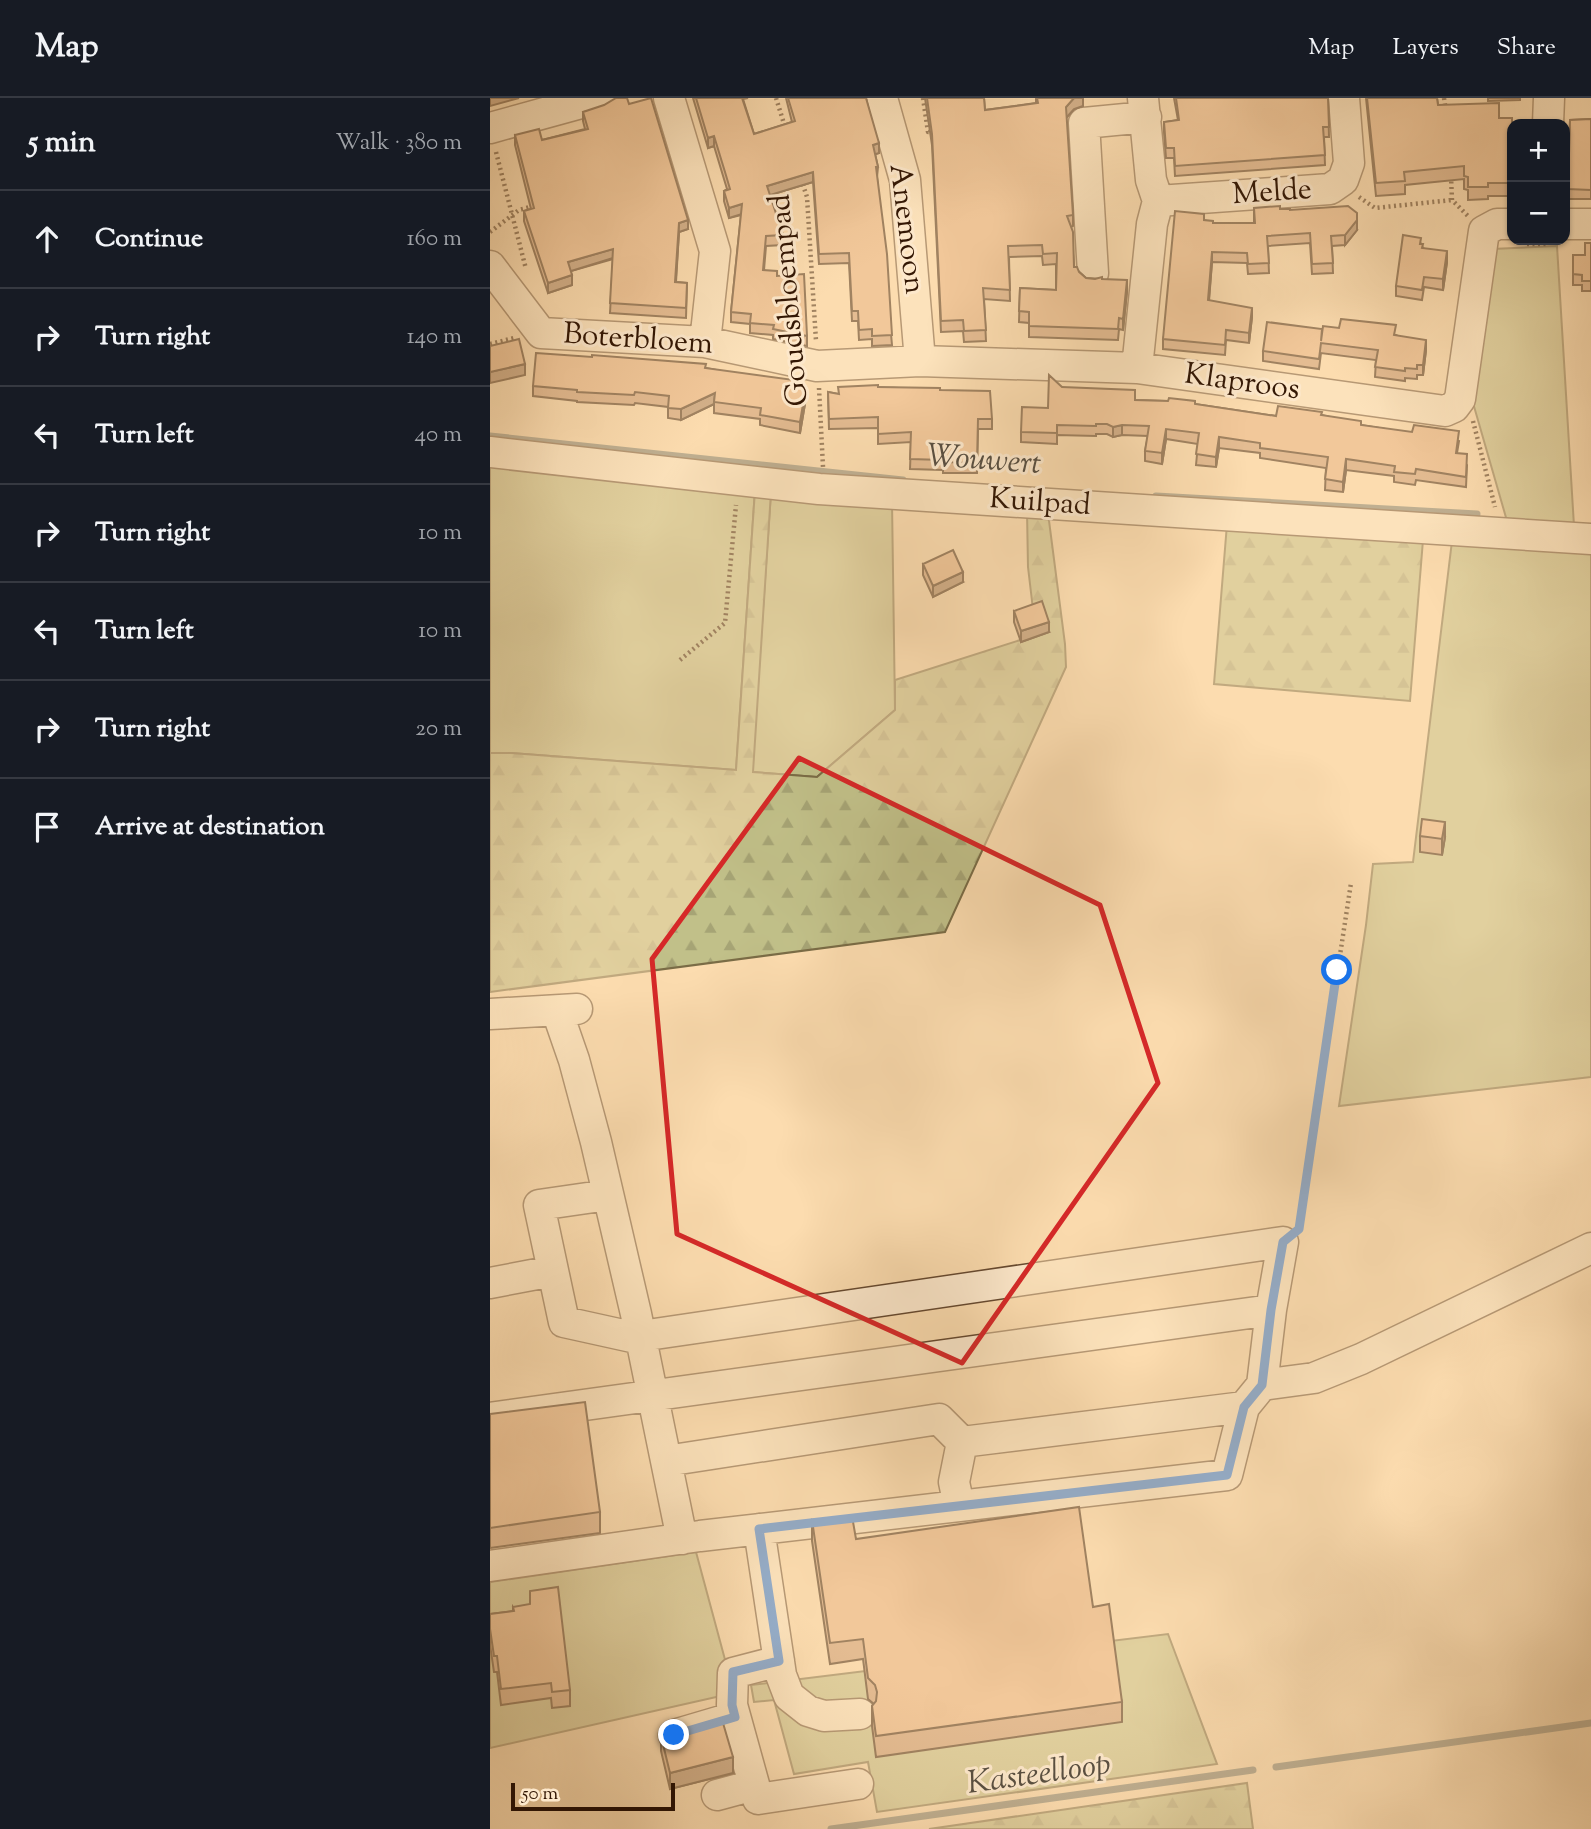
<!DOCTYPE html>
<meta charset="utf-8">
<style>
:root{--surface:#171b24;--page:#20242c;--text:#f1f3f6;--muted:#9ea1a6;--line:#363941}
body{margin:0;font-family:"Sorts Mill Goudy",serif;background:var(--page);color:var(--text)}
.controls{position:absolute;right:21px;top:21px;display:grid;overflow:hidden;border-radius:14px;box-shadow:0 2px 5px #0004}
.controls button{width:63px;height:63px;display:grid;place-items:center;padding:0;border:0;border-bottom:2px solid var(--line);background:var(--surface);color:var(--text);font:35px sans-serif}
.scale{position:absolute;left:21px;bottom:18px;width:164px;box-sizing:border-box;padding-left:7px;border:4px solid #331704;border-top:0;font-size:19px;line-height:24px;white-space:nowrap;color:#331704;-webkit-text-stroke:5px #fde8cb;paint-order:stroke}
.stop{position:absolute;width:21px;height:21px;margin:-16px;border:5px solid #1a73e8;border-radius:50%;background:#fff}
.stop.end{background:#1a73e8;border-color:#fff;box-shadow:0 2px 7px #0008}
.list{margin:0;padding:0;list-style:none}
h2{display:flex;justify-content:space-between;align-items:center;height:91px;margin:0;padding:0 28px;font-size:30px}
h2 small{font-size:23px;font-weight:400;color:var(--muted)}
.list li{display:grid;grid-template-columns:46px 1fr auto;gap:21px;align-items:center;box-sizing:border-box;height:98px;padding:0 28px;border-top:2px solid var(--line)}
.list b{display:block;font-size:26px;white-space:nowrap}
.list em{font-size:23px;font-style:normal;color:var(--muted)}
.icon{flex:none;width:38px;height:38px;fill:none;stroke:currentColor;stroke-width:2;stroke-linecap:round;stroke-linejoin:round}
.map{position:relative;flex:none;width:1101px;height:1731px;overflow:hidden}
header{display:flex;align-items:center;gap:42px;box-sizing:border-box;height:98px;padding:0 35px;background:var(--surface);border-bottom:2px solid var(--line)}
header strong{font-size:33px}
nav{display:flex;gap:38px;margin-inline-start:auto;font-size:24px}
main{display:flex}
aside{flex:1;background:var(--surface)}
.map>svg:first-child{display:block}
</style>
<header>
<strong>Map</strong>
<nav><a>Map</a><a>Layers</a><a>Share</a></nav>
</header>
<main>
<aside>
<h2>5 min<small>Walk · 380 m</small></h2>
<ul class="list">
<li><svg class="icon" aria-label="ahead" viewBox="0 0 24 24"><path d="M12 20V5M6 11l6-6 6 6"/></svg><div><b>Continue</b></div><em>160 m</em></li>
<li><svg class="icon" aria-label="right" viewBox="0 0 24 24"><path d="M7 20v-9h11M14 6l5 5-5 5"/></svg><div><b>Turn right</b></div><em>140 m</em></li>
<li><svg class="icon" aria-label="left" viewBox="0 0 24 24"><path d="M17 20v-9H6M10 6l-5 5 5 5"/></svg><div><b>Turn left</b></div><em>40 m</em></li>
<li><svg class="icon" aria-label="right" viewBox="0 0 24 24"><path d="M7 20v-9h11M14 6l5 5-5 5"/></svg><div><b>Turn right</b></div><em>10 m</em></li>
<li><svg class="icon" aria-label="left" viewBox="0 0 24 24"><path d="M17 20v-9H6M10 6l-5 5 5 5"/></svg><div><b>Turn left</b></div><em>10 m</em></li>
<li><svg class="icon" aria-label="right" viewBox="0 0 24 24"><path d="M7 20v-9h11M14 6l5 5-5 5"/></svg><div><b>Turn right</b></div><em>20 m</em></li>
<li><svg class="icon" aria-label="arrive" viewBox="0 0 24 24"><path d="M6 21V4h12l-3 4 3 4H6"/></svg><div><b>Arrive at destination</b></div></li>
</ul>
</aside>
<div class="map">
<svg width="1101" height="1731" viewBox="0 0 1101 1731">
<defs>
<pattern id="forest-firs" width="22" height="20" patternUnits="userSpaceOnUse" patternTransform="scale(1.75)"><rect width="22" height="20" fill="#c1c089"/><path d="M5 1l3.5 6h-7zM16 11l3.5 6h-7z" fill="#a6a475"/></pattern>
</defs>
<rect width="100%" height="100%" fill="#fcdcaf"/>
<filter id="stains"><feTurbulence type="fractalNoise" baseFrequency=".00286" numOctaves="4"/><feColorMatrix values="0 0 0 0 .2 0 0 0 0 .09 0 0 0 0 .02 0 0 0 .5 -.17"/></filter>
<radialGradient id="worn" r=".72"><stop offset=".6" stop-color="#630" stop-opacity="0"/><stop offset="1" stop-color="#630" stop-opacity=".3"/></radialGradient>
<path fill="#c1c089" stroke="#7a6c46" stroke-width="2" d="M1067,148L1084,428L1017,423L979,291L1002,151Z
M0,364L265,392L246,672L21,655H0Z
M281,394L402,404L405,612L327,679L262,674Z
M962,443L1101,452V979L849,1008L876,827L883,766L923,764Z
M206,1454L244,1595L0,1650V1484Z
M678,1536L727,1666L387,1714L378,1664L304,1676L284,1602L264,1604L261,1587Z"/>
<path fill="url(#forest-firs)" stroke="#7a6c46" stroke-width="2" d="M265,392L281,394L263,674L327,679L405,612V582L546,537L538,469L537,413L558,415L575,546L576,569L455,834L0,894V655H21L246,672Z
M737,426L933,442L920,603L724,586Z
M757,1685L763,1731H439Z"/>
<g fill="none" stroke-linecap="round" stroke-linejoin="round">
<path stroke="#75796e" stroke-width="7" d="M0,338L413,382
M666,398L987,416
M786,1669L1101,1625
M341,1731L763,1672"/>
<g stroke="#65482f" stroke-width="33">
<path id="minor" d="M179,0L225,153L215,244
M392,0L415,82L430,263
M1058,26L1059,0
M0,30L109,0
M668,103L840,91L853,82L859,65L854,0
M1075,126H1101
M0,168L51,235L215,244L327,268L430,263L647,270L955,313L964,309L970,301L994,133L1007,126H1022
M603,175L594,25L656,19
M647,270L662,126L668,103L661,82L653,0
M0,354L329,391L1101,441
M67,913L84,962L106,1044L146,1216L192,1441
M0,916L87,911
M118,1097L49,1107L74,1224L151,1241
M0,1185L63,1173
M151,1238L793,1144L781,1212L772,1287L754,1309
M772,1287L824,1280L871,1261L1101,1150
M0,1320L781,1212
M176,1363L449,1321L472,1344
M269,1431L291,1577L299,1598L318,1613L334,1618L370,1616
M0,1468L210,1438L469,1408L737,1377L754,1309L472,1344L464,1384L469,1408
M289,1563L243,1575L242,1607L268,1701L368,1686
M184,1637L245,1619
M227,1697L264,1687"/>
</g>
<path stroke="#331704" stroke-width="4.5" stroke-dasharray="2 3.5" stroke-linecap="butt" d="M286,0L295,29
M433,0L438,34H445
M954,0L956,13
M6,54L36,171
M961,78L962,102L978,118
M311,81L317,99L326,243
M869,99L885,110L962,102
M0,134L29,112L44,108
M1037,146H1059
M0,246L24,240
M329,290L333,369
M983,323L1005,409
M190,562L235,525L246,407
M809,1126L861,785"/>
<use href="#minor" stroke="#fde8cb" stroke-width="30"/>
</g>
<path fill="#c79670" stroke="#331704" stroke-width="2" d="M203,0H258L253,1L264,36L302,24L296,0H376L389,55L385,56L388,69L387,79L402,247L382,248V241L369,242L368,223H362L359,165L329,166L323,84L280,97L293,137V147L276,148L274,172L287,178L317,238V248L283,241V237L260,235V226L241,224V214L251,117L239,120L234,103V93L237,91L224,48L218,50Z
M435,0H494L495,12L546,5V0H593V8L584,11L576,20L583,117V128L581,129L584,169L596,180L612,181L637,193L633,232L629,231L628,242L539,239V225L529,224L530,190L566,192V166L553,167L552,158L519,159L520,203L494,201L496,243L474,244L473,233L451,234L442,47Z
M684,0H838L839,39H834L835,67L685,78L684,60H676L674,34V24L688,22Z
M876,0H947L948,7L1009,20H1022V86H1019V98H998V101L978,102V92L974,91V81L915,87V96L886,98Z
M998,0H1030V2L998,3Z
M139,6L198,131L189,134L186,184L197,185L196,220L120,215L123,161L81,173L82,187L58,195L34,123V113L41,111L25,47V37L52,42L95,31L93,23V14Z
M1101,21V101H1078L1080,22Z
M764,110L800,112L867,132L855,147L842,148L843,175L822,176L820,145L778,148L779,175L758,176L757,165L722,164L719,203L762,219L759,245L736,242L735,257L673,251V241L714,122L723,125H764Z
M1101,145V193H1092V187H1083V157H1095Z
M931,146L933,150L957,164L953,192L934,189L932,202L906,198V188Z
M832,231L906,237L936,252L933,277H927V281L915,280V283L885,279L886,262L831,255L829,271L773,263V253Z
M216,270L304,287L316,300L310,335L270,327V321L224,315V306L191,322L178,320V309L145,305L144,307L87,304V303L43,298V288Z
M388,289L450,292L502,321V331H488L487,375H453V372L420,371L421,344L388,346V330L339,331L338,294L348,296Z
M572,289L645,302L678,303L705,306L786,318L832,317L871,327L969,343L967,355L977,367L976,389L926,382L925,387L904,384V378L856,372L853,394L835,392L836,370L770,360V355L729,350L726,369L706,367L708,346L676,341L672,366L655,363V353L658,338L632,337L623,339L617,336H606V338L567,337V346L531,344V334L558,310Z
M433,466L473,484L443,499L433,477Z
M524,513L559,534L531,544L524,524Z
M930,738L955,739L952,757L930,754Z
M0,1316L110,1414V1435L0,1450Z
M322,1422L366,1441L603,1509L632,1604V1624L386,1659L382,1628V1608L384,1606L378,1601L373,1561L340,1566L322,1443Z
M23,1509L80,1592V1608L62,1610L61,1600L11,1607L7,1574H4L0,1547V1516L23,1513Z
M171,1638L243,1675L180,1691L171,1653Z"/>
<path fill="#a27a5b" stroke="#331704" stroke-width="2" d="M0,0H29L0,8Z
M584,0H593V8L584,11L576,20V9Z
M224,38V48L218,50V40Z
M389,45V55L383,57V47Z
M323,74V84L277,98V88Z
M252,106V116L239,120V110Z
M198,122V131L189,134L185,194L189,125Z
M867,122V132L855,147V137Z
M123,151V160L78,174V164Z
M957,153V164L953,192V181Z
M722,154V164L718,212V202Z
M82,177V187L58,195V185Z
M637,182V193L633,232V221Z
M762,210V219L759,245V235Z
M936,242V252L933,277V267Z
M35,266V277L0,285V274Z
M316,289V300L310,335V324Z
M225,295L224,306L191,322V311Z
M632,327V337L623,339V329Z
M676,331V341L672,366V355Z
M729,339V350L726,369V359Z
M856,361V372L853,394V384Z
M473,474V484L443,499V488Z
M559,524V534L531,544V533Z
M955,724V739L952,757V741Z
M243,1659V1675L180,1691V1675Z"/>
<path fill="#e7af82" stroke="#331704" stroke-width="2" d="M126,0H137L139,6L161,0L198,122L189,125L185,184L197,185L196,210L120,205L123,151L78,164L82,177L58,185L34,113L44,110L25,37L49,31L52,42L98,31L93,14L114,7Z
M206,0H252L264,36L305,23L298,0H376L389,45L383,47L388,69H386L397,156L402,237L382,238V231L369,232L368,213H362L359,155L329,156L323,74L277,88L293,137L276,138L273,172L287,173V178L314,176L317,238L283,231L284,227L260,225L261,216L241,214L252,106L239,110L234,93L240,91L235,74L224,38L218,40Z
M437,0H494L495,12L548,5L547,0H584L576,9L583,117L577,118L583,134L584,169H587L589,174L596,180L605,181L612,179V181L637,182L633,221L629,220L628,231L539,228V214L529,213L530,190L566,192L567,155L553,156L552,147L518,148L520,192L493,190L496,232L474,233L473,222L451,223L442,36Z
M686,0H838L839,29H833L835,57L685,68L684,50H676L674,24L689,22Z
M877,0H947L948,7L1009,5V20H1022V73H1019V85H998V89H978V79L974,78V68L914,74L915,83L886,85Z
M1101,21V92L1078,91L1080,22Z
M790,108V111H800V112L858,108L867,115V122L855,137L841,138L843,165L822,166L820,135L777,138L779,165L758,166L757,155L722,154L718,202L762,210L759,235L736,232L735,247L673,241L685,113L714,116V122L723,123V125H765L764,110Z
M913,137L931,140L930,146H933L932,150L957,153L953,181L934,179L932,192L906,188Z
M1095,145H1101V183H1092V177L1083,176V157H1095Z
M851,221L906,227L904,237L936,242L933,267H927V271L915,270V273L885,269L888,252L831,245L829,261L773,253L777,224L832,231L831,243L833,228L849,230Z
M29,241L35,266L0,274V248Z
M46,255L102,259V257L216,266L215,270L304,282L303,286L316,289L310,324L270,317L271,310L224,304L225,295L191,311L178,310L179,298L145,294L144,297L87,294V292L43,288Z
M559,277L572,289L645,292V302L678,303L679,300L705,303V306L786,318L788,308L832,314L831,317L871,323V327L922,334L924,327L969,333L966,355L977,356L976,379L926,371L925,376L904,374L905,368L856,361L853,384L835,381L838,359L770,350V345L729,339L726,359L706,356L709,335L676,331L672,355L655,353L659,328L632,327L623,329L617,326H606V328L567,327V335L531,334L532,309L558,310Z
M388,287V289L450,290V292L500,293L502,321H488L487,365L453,364V362L420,361L421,334L388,336V319L339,321L338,294L349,296L348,289Z
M463,452L473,474L443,488L433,466Z
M552,503L559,524L531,533L524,513Z
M932,721L955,724L952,741L930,738Z
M95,1304L110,1414L0,1430V1316Z
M589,1409L603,1509L619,1506L632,1604L386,1638L382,1608L386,1603L387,1594L385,1587L378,1580L373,1541L340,1545L322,1422L362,1418L366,1441Z
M68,1489L80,1592L62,1594L61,1585L11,1591L7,1558H4L0,1531V1516L24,1513L23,1509L40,1506V1493Z
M233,1625L243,1659L180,1675L171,1638L176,1636L181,1638H189Z"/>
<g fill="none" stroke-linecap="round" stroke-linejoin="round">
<path stroke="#1a73e8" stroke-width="9" d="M184,1637L245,1619L242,1607L243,1574L289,1563L269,1431L737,1377L754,1309L772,1287L781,1212L793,1144L809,1131L847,872"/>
</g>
<path d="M0 0H1101V1731H0ZM309,660L610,807L668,985L472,1265L187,1136L162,861Z" fill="#fcdcaf" fill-opacity=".55" fill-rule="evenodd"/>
<path fill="none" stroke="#d62828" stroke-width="5" stroke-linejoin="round" d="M309,660L610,807L668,985L472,1265L187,1136L162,861Z"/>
<g text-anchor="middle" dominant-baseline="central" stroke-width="6" stroke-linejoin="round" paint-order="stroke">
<g font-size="30" fill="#331704" stroke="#fde8cb">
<text transform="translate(782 95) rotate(-4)">Melde</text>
<text transform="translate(416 131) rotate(83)">Anemoon</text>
<text transform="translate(300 202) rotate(-95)">Goudsbloempad</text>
<text transform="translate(148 242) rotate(4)">Boterbloem</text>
<text transform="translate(752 285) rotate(8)">Klaproos</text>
<text transform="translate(550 405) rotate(4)">Kuilpad</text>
</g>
<g font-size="32" font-style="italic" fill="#5a5042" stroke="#fde8cb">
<text transform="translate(494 363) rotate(4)">Wouwert</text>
<text transform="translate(549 1677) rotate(-8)">Kasteelloop</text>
</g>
</g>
<rect width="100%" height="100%" filter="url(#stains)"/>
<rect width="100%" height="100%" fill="url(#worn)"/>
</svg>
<div class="controls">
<button>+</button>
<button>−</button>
</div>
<div class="scale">50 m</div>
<div class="stop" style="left:847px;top:872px"></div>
<div class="stop end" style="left:184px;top:1637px"></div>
</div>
</main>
